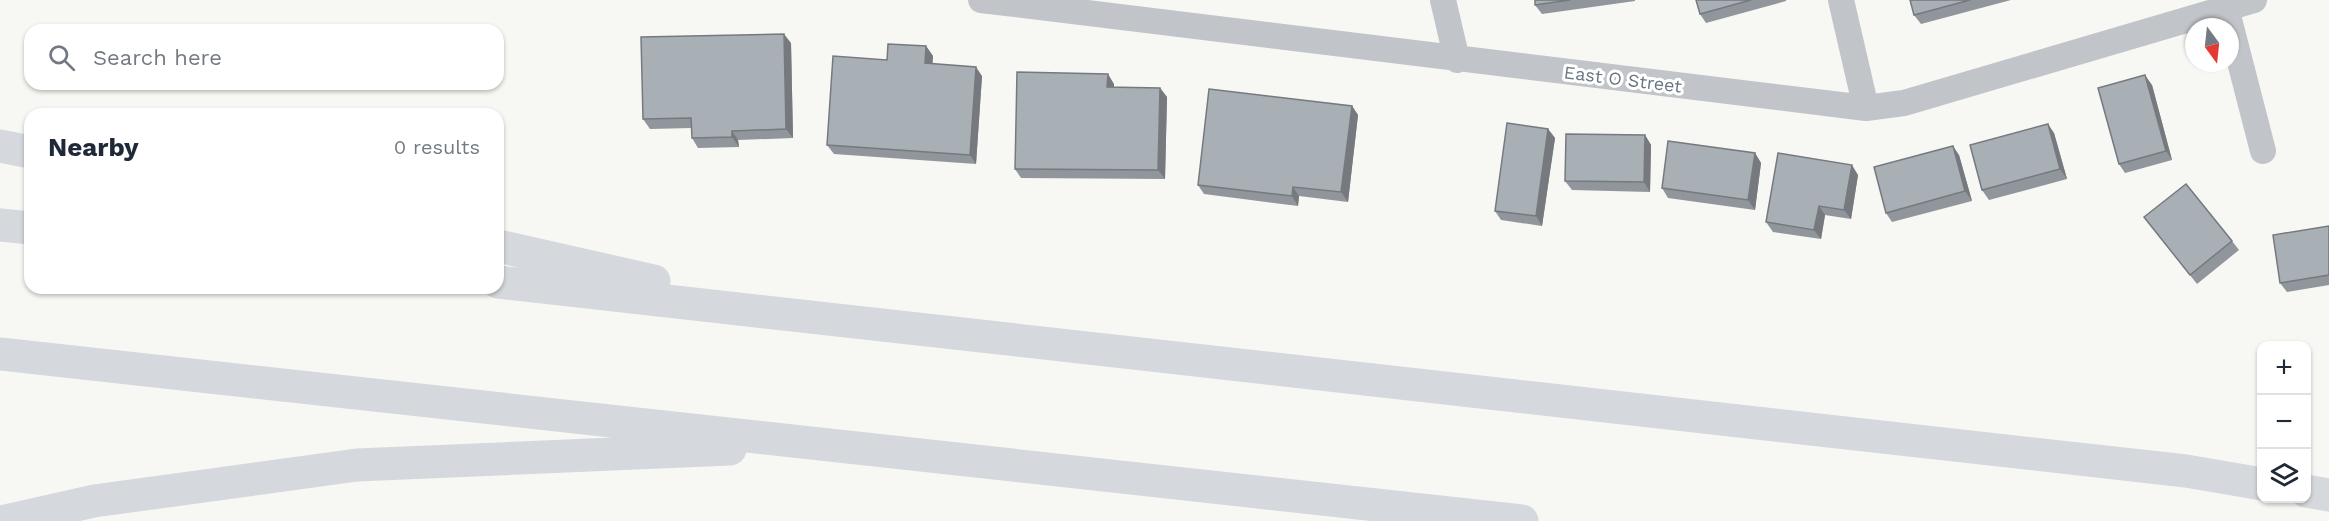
<!DOCTYPE html>
<meta charset="utf-8">
<style>
:root{--surface:#fff;--page:#f2f2f3;--text:#1f2937;--muted:#747a83;--line:#e0e1e3}
body{margin:0;font-family:"Work Sans",sans-serif;background:var(--page);color:var(--text)}
.controls{position:absolute;right:18px;bottom:18px;display:grid;overflow:hidden;border-radius:12px;box-shadow:0 2px 4px #0004}
.controls button{width:54px;height:54px;display:grid;place-items:center;padding:0;border:0;border-bottom:2px solid var(--line);background:var(--surface);color:var(--text);font:30px sans-serif}
.compass{position:absolute;left:2185px;top:18px;width:54px;height:54px;border-radius:50%;background:var(--surface);box-shadow:0 2px 4px #0004;rotate:165deg}
.list{margin:0;padding:0;list-style:none}
h2{display:flex;justify-content:space-between;align-items:center;height:78px;margin:0;padding:0 24px;font-size:26px}
h2 small{font-size:20px;font-weight:400;color:var(--muted)}
.icon{flex:none;width:33px;height:33px;fill:none;stroke:currentColor;stroke-width:2;stroke-linecap:round;stroke-linejoin:round}
.map{position:relative;flex:none;width:2329px;height:521px;overflow:hidden}
.search{position:absolute;background:var(--surface);box-shadow:0 2px 4px #0004;left:24px;top:24px;width:480px;height:66px;display:flex;align-items:center;gap:15px;box-sizing:border-box;padding:0 21px;border-radius:18px;color:var(--muted);font-size:22px}
.panel{position:absolute;background:var(--surface);box-shadow:0 2px 4px #0004;left:24px;top:108px;width:480px;height:186px;border-radius:18px}
.map>svg:first-child{display:block}
</style>
<div class="map">
<svg width="2329" height="521" viewBox="0 0 2329 521">
<rect width="100%" height="100%" fill="#f7f7f4"/>
<g fill="none" stroke-linecap="round" stroke-linejoin="round">
<path stroke="#c1c4c8" stroke-width="26" d="M981,0L1866,108L1904,103L2254,0
M1443,0L1457,60
M1841,0L1866,108
M2224,0L2263,151"/>
<path stroke="#d5d8dc" stroke-width="33" d="M0,146L30,152
M0,225L30,228
M498,246L654,281
M498,282L2186,471L2262,484
M0,354L1522,521
M2306,491L2329,495
M5,521L94,501L357,465L730,449"/>
</g>
<path fill="#90969c" d="M1535,0H1635V1L1542,14L1535,5Z
M1696,0H1786V1L1706,23L1700,14Z
M1910,0H2011L1921,24L1914,15Z
M791,43L793,138L738,140L739,147L698,148L692,138V128L650,129L643,119Z
M926,46L933,56L932,64L982,76L976,164L834,154L827,145Z
M1114,84V87L1160,88L1167,97L1165,179L1021,178L1015,169Z
M2152,85L2172,160L2125,173L2119,164Z
M1352,106L1358,115L1348,202L1299,196L1298,206L1204,194L1198,185Z
M1548,129L1555,138L1542,226L1501,220L1495,211Z
M2054,133L2067,179L1989,200L1982,190Z
M1645,135L1651,145L1650,192L1572,190L1565,181Z
M1755,153L1761,163L1755,210L1668,198L1662,188Z
M1959,155L1972,201L1892,222L1886,213Z
M1858,175L1851,219L1825,215L1821,239L1773,232L1766,222Z
M2144,217L2232,241L2239,250L2197,284Z
M2329,226V285L2287,292L2280,283Z"/>
<path fill="#767a7f" d="M784,34L791,43L793,138L786,129Z
M926,46L933,56L932,73L925,63Z
M976,67L982,76L976,164L970,155Z
M1108,74L1114,84V96L1107,87Z
M2145,75L2152,85L2172,160L2166,151Z
M1160,88L1167,97L1165,179L1158,170Z
M1352,106L1358,115L1348,202L1341,192Z
M2048,124L2054,133L2067,179L2060,169Z
M1548,129L1555,138L1542,226L1536,216Z
M732,131L738,140L739,147L732,137Z
M1645,135L1651,145L1650,192L1644,182Z
M1953,146L1959,155L1972,201L1965,191Z
M1755,153L1761,163L1755,210L1748,200Z
M1852,165L1858,175L1851,219L1844,210Z
M1293,187L1299,196L1298,206L1292,196Z
M1819,206L1825,215L1821,239L1814,230Z"/>
<path fill="#a8afb5" stroke="#767a7f" stroke-width="1.5" d="M1535,0H1570L1535,5Z
M1696,0H1751L1700,14Z
M1910,0H1970L1914,15Z
M784,34L786,129L732,131V137L692,138L691,118L643,119L641,37Z
M888,44L926,46L925,63L976,67L970,155L827,145L833,56L887,60Z
M1017,72L1108,74L1107,87L1160,88L1158,170L1015,169Z
M2145,75L2166,151L2119,164L2098,88Z
M1209,89L1352,106L1341,192L1293,187L1292,196L1198,185Z
M1507,123L1548,129L1536,216L1495,211Z
M2048,124L2060,169L1982,190L1970,145Z
M1566,134L1645,135L1644,182L1565,181Z
M1668,141L1755,153L1748,200L1662,188Z
M1953,146L1965,191L1886,213L1874,167Z
M1778,153L1852,165L1844,210L1819,206L1814,230L1766,222Z
M2186,184L2232,241L2190,275L2144,217Z
M2329,226V275L2280,283L2273,235Z"/>
<g text-anchor="middle" dominant-baseline="central" stroke-width="6" stroke-linejoin="round" paint-order="stroke">
<g font-size="18" fill="#687584" stroke="#fff">
<text transform="translate(1623 79) rotate(7)">East O Street</text>
</g>
</g>
</svg>
<div class="controls">
<button>+</button>
<button>−</button>
<button><svg class="icon" aria-label="layers" viewBox="0 0 24 24"><path d="M12 4l9 5-9 5-9-5zM3 14l9 5 9-5"/></svg></button>
</div>
<svg class="compass" viewBox="-18 -18 36 36"><path d="M0-13l5 13h-10z" fill="#e53935"/><path d="M0 13l5-13h-10z" fill="#747a83"/></svg>
<div class="search"><svg class="icon" aria-label="search" viewBox="0 0 24 24"><circle cx="10" cy="10" r="6"/><path d="M15 15l6 6"/></svg>Search here</div>
<section class="panel">
<h2>Nearby<small>0 results</small></h2>
<ul class="list">
</ul>
</section>
</div>
